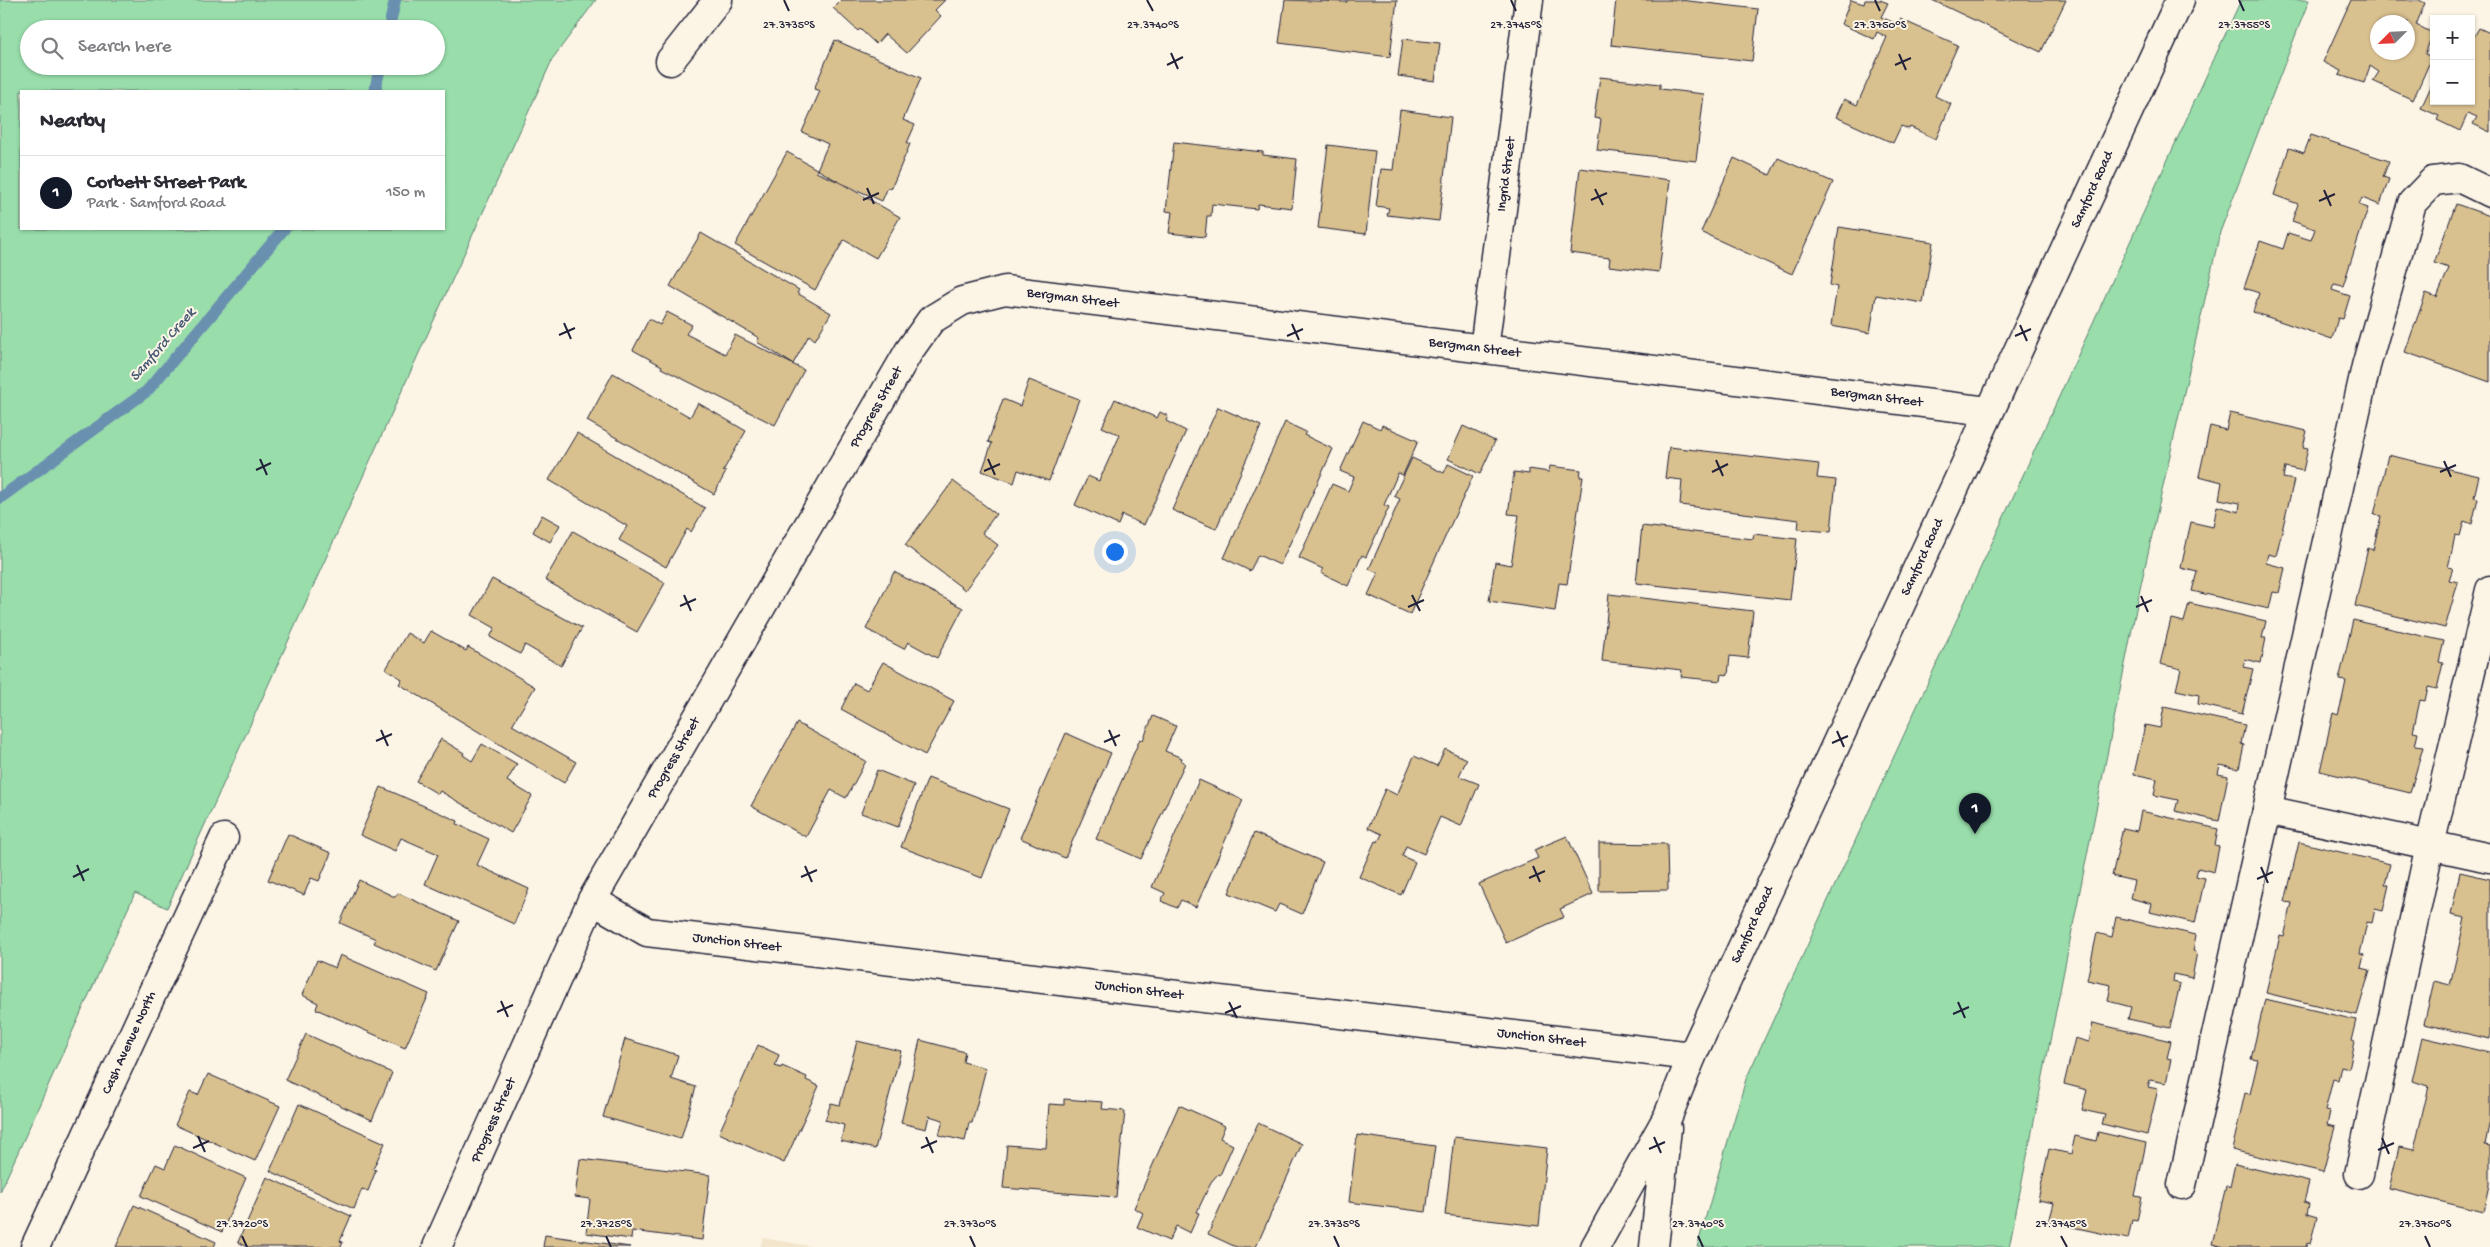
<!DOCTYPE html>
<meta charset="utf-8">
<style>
:root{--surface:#fff;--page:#f7f7f7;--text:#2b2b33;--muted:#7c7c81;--line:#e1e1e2;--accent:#111827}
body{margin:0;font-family:"Gochi Hand",sans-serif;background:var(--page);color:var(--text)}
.controls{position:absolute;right:15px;top:15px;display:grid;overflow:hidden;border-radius:0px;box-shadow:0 1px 4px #0004}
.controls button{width:45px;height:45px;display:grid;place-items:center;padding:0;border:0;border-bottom:1px solid var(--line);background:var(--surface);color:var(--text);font:25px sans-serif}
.compass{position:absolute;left:2370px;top:15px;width:45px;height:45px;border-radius:50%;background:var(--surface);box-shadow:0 1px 4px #0004;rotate:246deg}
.you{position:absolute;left:1114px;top:551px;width:18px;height:18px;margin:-12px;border:4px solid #fff;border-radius:50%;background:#1a73e8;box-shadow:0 0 0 8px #1a73e833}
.badge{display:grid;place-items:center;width:32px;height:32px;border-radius:50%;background:var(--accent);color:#fff;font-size:16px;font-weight:700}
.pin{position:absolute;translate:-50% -41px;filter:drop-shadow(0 1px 2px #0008)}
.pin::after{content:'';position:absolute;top:26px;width:18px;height:15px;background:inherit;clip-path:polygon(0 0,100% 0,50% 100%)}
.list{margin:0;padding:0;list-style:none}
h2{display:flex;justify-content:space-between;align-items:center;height:65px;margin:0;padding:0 20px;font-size:21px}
h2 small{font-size:16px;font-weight:400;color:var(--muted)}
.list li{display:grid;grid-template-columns:32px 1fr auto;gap:15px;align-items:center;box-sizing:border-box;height:75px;padding:0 20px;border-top:1px solid var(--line)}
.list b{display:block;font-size:19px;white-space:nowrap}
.list p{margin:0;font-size:16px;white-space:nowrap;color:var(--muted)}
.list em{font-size:16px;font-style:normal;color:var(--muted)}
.icon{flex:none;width:28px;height:28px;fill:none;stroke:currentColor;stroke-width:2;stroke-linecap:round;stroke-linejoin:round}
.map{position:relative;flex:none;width:2490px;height:1247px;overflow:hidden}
.search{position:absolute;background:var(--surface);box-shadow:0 1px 4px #0004;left:20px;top:20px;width:425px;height:55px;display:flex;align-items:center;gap:12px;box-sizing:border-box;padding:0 18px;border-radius:28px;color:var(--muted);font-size:19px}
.panel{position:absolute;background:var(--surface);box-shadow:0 1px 4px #0004;left:20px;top:90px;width:425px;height:140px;border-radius:0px}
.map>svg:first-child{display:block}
</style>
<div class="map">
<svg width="2490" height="1247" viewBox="0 0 2490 1247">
<rect width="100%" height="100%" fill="#fcf5e5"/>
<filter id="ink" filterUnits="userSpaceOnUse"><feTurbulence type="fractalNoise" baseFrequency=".02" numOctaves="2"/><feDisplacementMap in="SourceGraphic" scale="10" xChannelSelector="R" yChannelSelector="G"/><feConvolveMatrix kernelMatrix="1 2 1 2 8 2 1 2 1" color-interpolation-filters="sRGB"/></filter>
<g filter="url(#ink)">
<path fill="#f2e5cb" d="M763,1238L815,1247H760Z"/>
<path fill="#98ddaa" stroke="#5d8072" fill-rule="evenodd" d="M0,0H596L553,58L167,908L135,893L0,1192ZM29,29H436V66H29ZM21,91H444V229H21Z
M2241,0H2309L2220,232L2140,589L2009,1247H1697L1746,1079Z"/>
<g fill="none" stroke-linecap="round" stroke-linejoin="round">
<path stroke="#6b90af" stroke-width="12" d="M389,29L395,0
M375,91L380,66
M0,498L147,391L284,229"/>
</g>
<path fill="#d9c08f" stroke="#22223b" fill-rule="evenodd" d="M841,0H945L935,10L941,16L907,53L885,34L876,44L860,29L858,31L833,8Z
M1285,0L1347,2V0H1397L1390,57L1279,43Z
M1616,0H1680L1758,9L1752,61L1611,45Z
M1851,0L1864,4L1865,0H1880L1888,3L1881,17L1897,24L1900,19L1958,45L1935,96L1951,104L1936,139L1910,127L1909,129L1901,126L1893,143L1836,117L1844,99L1857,105L1887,37L1877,32L1874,39L1841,24Z
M1932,0H2066L2041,52Z
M2351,0H2419L2425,3L2416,25L2433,33L2425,54L2432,57L2413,100L2373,81L2379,72L2370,66L2364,83L2339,75L2341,71L2323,62ZM2378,22H2408V52H2378Z
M2479,28L2490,33V132L2473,124L2477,117L2468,113L2460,131L2437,120L2439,116L2421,108L2434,80V101H2471V42Z
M1403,39L1440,43L1435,81L1398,76Z
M835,40L921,78L903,120L915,125L907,143L910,144L891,189L888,187L882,201L816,172L828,144L802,132L820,91L814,89Z
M1600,77L1660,84V89L1704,94L1696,161L1597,150L1601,119L1594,118Z
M1400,110L1451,117L1439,221L1387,215L1389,208L1376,206L1381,169L1393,170Z
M2311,135L2389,161L2383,177L2389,179L2380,205L2362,198L2359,205L2368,208L2343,286L2334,284L2332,290L2350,296L2343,319L2338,318L2332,339L2253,312L2259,293L2244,288L2260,241L2283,249L2288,233L2311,240L2315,229L2292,221L2298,204L2274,195L2289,148L2304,153Z
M1174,142L1263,152V155L1297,159L1292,208L1258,204L1257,209L1212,204L1211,216H1207L1205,237L1169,233L1172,212L1166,211Z
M1328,145L1375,151L1366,234L1318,228Z
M787,152L900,217L876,258L844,240L815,290L735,245Z
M1734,158L1770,175L1778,158L1833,182L1792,274L1701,232Z
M1580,168L1670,180L1659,272L1609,266L1610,258L1570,253Z
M2456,204L2490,216V382L2405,352L2426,293L2437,297L2449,268L2434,263Z
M1839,227L1933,242L1923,303L1876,295L1870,333L1831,326L1837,287L1830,285Z
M701,233L799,290L797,293L831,313L815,340L809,335L793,364L757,342L759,338L670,286Z
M667,312L692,325L686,334L725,354L735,335L804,370L775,425L661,368L662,366L633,350L649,319L660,325Z
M613,373L690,417L698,403L746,431L723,471L726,472L714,494L587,421Z
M1029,380L1079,399L1049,481L1018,470L1014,483L982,471L992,443L988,442L1003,399L1020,406Z
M1115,399L1157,418L1160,412L1168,416L1166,421L1186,431L1144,525L1122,515L1118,525L1075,505L1088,476L1099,481L1120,435L1102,427Z
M1218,407L1261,426L1216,529L1172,510Z
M2230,413L2307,431L2303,447L2308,448L2303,471L2285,467L2283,478L2294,480L2276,556L2268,554L2266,563L2285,568L2279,593L2273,592L2269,609L2192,591L2197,572L2181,568L2191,522L2213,527L2217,506L2239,512L2240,503L2219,499L2222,482L2199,476L2210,426L2226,430Z
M1363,421L1380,429L1382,425L1418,441L1403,475L1398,473L1384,505L1389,507L1366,557L1362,555L1348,586L1321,573L1323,569L1299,558L1332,484L1348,491L1354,477L1340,471Z
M1285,422L1306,432L1304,435L1333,449L1280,565L1258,555L1250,571L1224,558Z
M1463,426L1495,441L1480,474L1448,459Z
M577,433L705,508L691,532L687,529L666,567L619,540L627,526L549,480Z
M1669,447L1819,464L1817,478L1836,480L1831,532L1798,529L1799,520L1680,505L1682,480L1665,478Z
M2388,455L2479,476L2474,497L2478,498L2472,524L2464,521L2460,536L2455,535L2452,551L2448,567L2453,568L2449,580L2458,582L2445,628L2355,606L2368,548L2373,550L2381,516L2374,515Z
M1412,458L1444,473L1448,464L1473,476L1410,614L1368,595L1378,573L1369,569L1400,499L1394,496Z
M1550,466L1581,470L1580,477H1583L1567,584L1559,583L1555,611L1489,601L1495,562L1511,565L1519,515L1508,514L1514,472L1529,474V469L1549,472Z
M953,481L996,514L982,533L998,545L965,590L905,545Z
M542,515L560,525L550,542L533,532Z
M1642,526L1753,539L1754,534L1797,539L1790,600L1636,583Z
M573,531L665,583L637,632L545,580Z
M894,572L963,608L937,658L908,642L904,649L866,629Z
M492,579L582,628L561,666L525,645L520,654L490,637L495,628L472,615Z
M1609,594L1753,611L1748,658L1730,656L1728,675L1722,674L1721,681L1681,677L1682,670L1602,661Z
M2189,603L2266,621L2262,638H2266L2261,663L2245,659L2243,667L2253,669L2242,714L2198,704L2199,695L2176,690L2181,669L2160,664L2171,619L2184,622Z
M2353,620L2444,641L2439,662L2443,663L2437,689L2428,687L2425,701L2420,700L2413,732L2418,733L2415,746L2423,747L2410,793L2320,771L2333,713L2338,715L2342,700L2346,681L2339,680Z
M431,631L466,651L468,647L535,687L512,725L576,762L564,783L399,684L402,679L386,669L407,633L424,643Z
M883,662L954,701L925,755L841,709L854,683L867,690Z
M2164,707L2245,725L2241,744L2244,745L2239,769L2220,765L2218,774L2228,776L2219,821L2175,811L2178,800L2154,795L2157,779L2134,774L2145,725L2160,728Z
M1153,716L1176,726L1165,751L1182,758L1181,761L1185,763L1141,859L1096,839L1140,739L1143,740Z
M797,723L866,761L846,798L831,790L806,837L751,806Z
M1066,733L1111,753L1065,858L1020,838Z
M441,739L464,753L463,755L472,761L482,744L517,764L507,781L532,796L511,833L440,791L438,794L416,781Z
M1445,749L1467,759L1459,776L1479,784L1461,826L1440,817L1424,854L1406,846L1402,856L1415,862L1401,895L1359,877L1375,841L1378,842L1382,834L1368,828L1385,789L1397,795L1414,756L1437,766Z
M877,770L914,785L898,827L861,813Z
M928,778L1009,809L982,878L901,847Z
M1199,780L1243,800L1196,907L1181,900L1177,908L1161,901L1165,893L1152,887Z
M381,787L458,821L457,824L489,839L477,865L529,889L514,924L425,884L438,854L401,838L395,851L360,835Z
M2141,811L2218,829L2215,846L2219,847L2214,872L2198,868L2196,876L2205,878L2195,923L2150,912L2152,904L2130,898L2134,881L2112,876L2123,828L2137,831Z
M1254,833L1323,862L1302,914L1279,904L1275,912L1229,893Z
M288,834L331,853L319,881L311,878L304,895L268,880Z
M1567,836L1593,894L1560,909L1564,917L1506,943L1479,884L1538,858L1534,850Z
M2299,842L2390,864L2385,884L2389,885L2383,911L2375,909L2372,923L2367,922L2360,954L2364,955L2361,968L2370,970L2357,1015L2266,993L2280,936L2284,937L2292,903L2285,902Z
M1599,843L1667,844L1668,890L1599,891Z
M2460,872L2490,879V1039L2424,1024L2434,981L2450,985L2457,955L2465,918L2451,915Z
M359,880L395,897L398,893L459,921L436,971L374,943L376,939L340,923Z
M2116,917L2196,935L2193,951L2197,952L2192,978L2173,974L2172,982L2180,984L2170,1028L2128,1019L2131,1007L2108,1001L2111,985L2087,980L2097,933L2112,937Z
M340,955L429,994L405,1048L316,1009L318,1003L302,995L317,960L335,968Z
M2265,999L2356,1020L2351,1041L2355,1042L2349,1068L2341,1066L2338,1080L2333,1079L2325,1111L2330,1112L2327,1125L2335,1127L2323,1172L2232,1150L2245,1093L2250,1094L2258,1060L2251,1059Z
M2093,1023L2171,1041L2167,1058L2171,1059L2166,1083L2150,1080L2148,1087L2158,1089L2147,1135L2102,1124L2105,1115L2082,1110L2087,1090L2064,1084L2075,1038L2089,1042Z
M306,1034L392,1073L372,1120L285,1080Z
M2422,1037L2490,1053V1120L2485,1145L2490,1146V1185L2484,1212L2389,1189L2399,1147L2414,1150L2429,1086L2412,1081Z
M625,1039L678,1055L671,1079L696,1087L681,1139L603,1117Z
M920,1040L965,1052L963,1062L986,1068L972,1123H969L965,1141L939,1135L943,1120L929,1116L926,1129L901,1123Z
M857,1041L901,1051L875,1149L841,1141L844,1125L825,1120L831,1103L840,1105Z
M758,1045L779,1055L775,1066L781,1068L782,1066L807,1077L806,1080L819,1086L784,1163L719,1133Z
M208,1074L280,1106L255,1161L175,1125L190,1092L198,1095Z
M1064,1099L1103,1102L1102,1109L1125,1111L1116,1197L1003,1188L1007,1145L1046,1148L1049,1104L1064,1105Z
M299,1104L385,1143L373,1169L376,1170L368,1191L362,1189L354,1209L270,1171Z
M1179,1105L1225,1126L1220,1138L1233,1145L1220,1175L1218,1174L1211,1182L1197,1212L1199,1213L1190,1233L1176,1226L1169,1241L1137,1227L1143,1213L1134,1208Z
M1258,1123L1302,1144L1256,1247H1236L1208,1234Z
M2098,1132L2146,1143L2135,1196L2142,1197L2137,1221L2132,1220L2128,1239L2049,1222L2054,1203L2038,1200L2049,1149L2071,1154L2075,1136L2096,1141Z
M1357,1135L1435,1146L1426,1212L1349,1202Z
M1454,1137L1547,1148L1539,1226L1445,1215Z
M175,1145L246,1178L222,1232L141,1196L156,1164L165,1168Z
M580,1159L710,1175L702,1240L632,1231L631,1239L586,1233L590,1199L575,1197Z
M2235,1164L2309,1182L2304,1202L2309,1204L2307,1214L2317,1217L2310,1244L2307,1243L2306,1247H2225L2212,1244L2226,1186L2230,1187Z
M267,1177L351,1216L340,1241L343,1242L341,1247H248L238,1242Z
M134,1205L216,1242L214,1247H116Z
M545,1235L630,1247H543Z"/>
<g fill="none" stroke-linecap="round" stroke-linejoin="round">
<g stroke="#22223b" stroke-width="31">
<g id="minor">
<path d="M670,61L718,0"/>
<path id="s1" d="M1484,349L1529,0"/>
<path d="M2267,810L2366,366L2412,203L2433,181L2459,178L2490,193"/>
<path id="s2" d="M592,900L647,932L1692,1056"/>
<path d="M2359,1174L2430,845L2490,590"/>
<path d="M2182,1185L2267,810L2490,858"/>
<path id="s3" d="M35,1247L224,838"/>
<path id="s4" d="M437,1247L592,900L909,351L931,320L962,301L1005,290L1988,411"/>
</g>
</g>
<g stroke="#22223b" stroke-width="31">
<g id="major">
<path id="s5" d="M1595,1247L1668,1116L1692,1056L2180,0"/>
<path d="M1654,1247L1667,1128"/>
</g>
</g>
<use href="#minor" stroke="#fcf5e5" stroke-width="28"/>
<use href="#major" stroke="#fcf5e5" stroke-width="28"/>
</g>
</g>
<path fill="none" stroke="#22223b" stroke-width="2" d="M784,0L789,11M1147,0L1153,11M1511,0L1516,11M1875,0L1880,11M2239,0L2244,11M1171,53L1178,69M1899,54L1906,70M1167,65L1183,57M1895,65L1911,58M867,188L874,204M1595,189L1603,205M2324,190L2331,206M863,200L879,193M1591,200L1607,193M2319,201L2335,194M564,323L571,339M1292,324L1299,340M2020,325L2027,341M559,335L575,328M1287,336L1303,329M2015,336L2031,329M260,459L267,475M988,459L995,475M1716,460L1723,476M2444,461L2451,477M256,470L271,463M984,471L1000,464M1712,472L1728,464M2440,472L2456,465M684,595L691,611M1412,595L1420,611M2141,596L2148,612M680,606L696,599M1408,607L1424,600M2136,607L2152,600M381,730L388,746M1109,730L1116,746M1837,731L1844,747M376,741L392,734M1104,742L1120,735M1832,743L1848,736M77,865L84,881M805,866L812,882M1533,866L1540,882M2261,867L2268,883M73,877L89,869M801,877L817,870M1529,878L1545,871M2257,879L2273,872M501,1001L508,1017M1229,1002L1237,1018M1958,1002L1965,1018M497,1012L513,1005M1225,1013L1241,1006M1953,1014L1969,1007M198,1136L205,1152M926,1137L933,1153M1654,1137L1661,1153M2382,1138L2389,1154M193,1148L209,1141M921,1148L937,1141M1649,1149L1665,1142M2378,1150L2394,1143M242,1236L247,1247M606,1236L611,1247M970,1236L975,1247M1334,1236L1339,1247M1698,1236L1703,1247M2061,1236L2067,1247M2425,1236L2430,1247"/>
<g text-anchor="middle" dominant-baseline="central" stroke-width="4" stroke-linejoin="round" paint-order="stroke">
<g font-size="14" fill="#22223b" stroke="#fcf5e5">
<text stroke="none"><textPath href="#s1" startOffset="176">Ingrid Street</textPath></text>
<text stroke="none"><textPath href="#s5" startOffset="1169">Samford Road</textPath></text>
<text stroke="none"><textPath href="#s4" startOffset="1201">Bergman Street</textPath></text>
<text stroke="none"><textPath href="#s4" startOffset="1606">Bergman Street</textPath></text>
<text stroke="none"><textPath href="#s4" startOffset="2011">Bergman Street</textPath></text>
<text stroke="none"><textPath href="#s4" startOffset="949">Progress Street</textPath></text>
<text stroke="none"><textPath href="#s5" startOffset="764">Samford Road</textPath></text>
<text stroke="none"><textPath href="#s4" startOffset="544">Progress Street</textPath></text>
<text stroke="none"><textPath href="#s5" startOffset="359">Samford Road</textPath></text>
<text stroke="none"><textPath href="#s2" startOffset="154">Junction Street</textPath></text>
<text stroke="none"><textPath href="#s2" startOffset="559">Junction Street</textPath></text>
<text stroke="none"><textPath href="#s2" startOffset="964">Junction Street</textPath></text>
<text stroke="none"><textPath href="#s3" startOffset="225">Cash Avenue North</textPath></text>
<text stroke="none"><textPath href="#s4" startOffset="139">Progress Street</textPath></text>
</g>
<g font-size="15" font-style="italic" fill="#475975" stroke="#fcf5e5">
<text transform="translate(163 345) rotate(-49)">Samford Creek</text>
</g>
</g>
<g font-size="12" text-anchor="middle" fill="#22223b" stroke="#fcf5e5" stroke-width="4" stroke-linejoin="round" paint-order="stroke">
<text x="789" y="28">27.3735°S</text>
<text x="1153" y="28">27.3740°S</text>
<text x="1516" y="28">27.3745°S</text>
<text x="1880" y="28">27.3750°S</text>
<text x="2244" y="28">27.3755°S</text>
<text x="242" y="1227">27.3720°S</text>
<text x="606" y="1227">27.3725°S</text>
<text x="970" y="1227">27.3730°S</text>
<text x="1334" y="1227">27.3735°S</text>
<text x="1698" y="1227">27.3740°S</text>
<text x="2061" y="1227">27.3745°S</text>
<text x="2425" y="1227">27.3750°S</text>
</g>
</svg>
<div class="controls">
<button>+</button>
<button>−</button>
</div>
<svg class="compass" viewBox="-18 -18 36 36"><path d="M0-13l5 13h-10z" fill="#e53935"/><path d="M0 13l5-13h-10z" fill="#7c7c81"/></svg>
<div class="you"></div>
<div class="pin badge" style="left:1975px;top:834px">1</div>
<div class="search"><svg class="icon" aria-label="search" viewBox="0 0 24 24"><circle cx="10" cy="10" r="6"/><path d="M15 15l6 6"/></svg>Search here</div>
<section class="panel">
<h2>Nearby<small></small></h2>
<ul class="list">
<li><span class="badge">1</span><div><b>Corbett Street Park</b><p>Park · Samford Road</p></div><em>150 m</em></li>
</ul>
</section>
</div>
